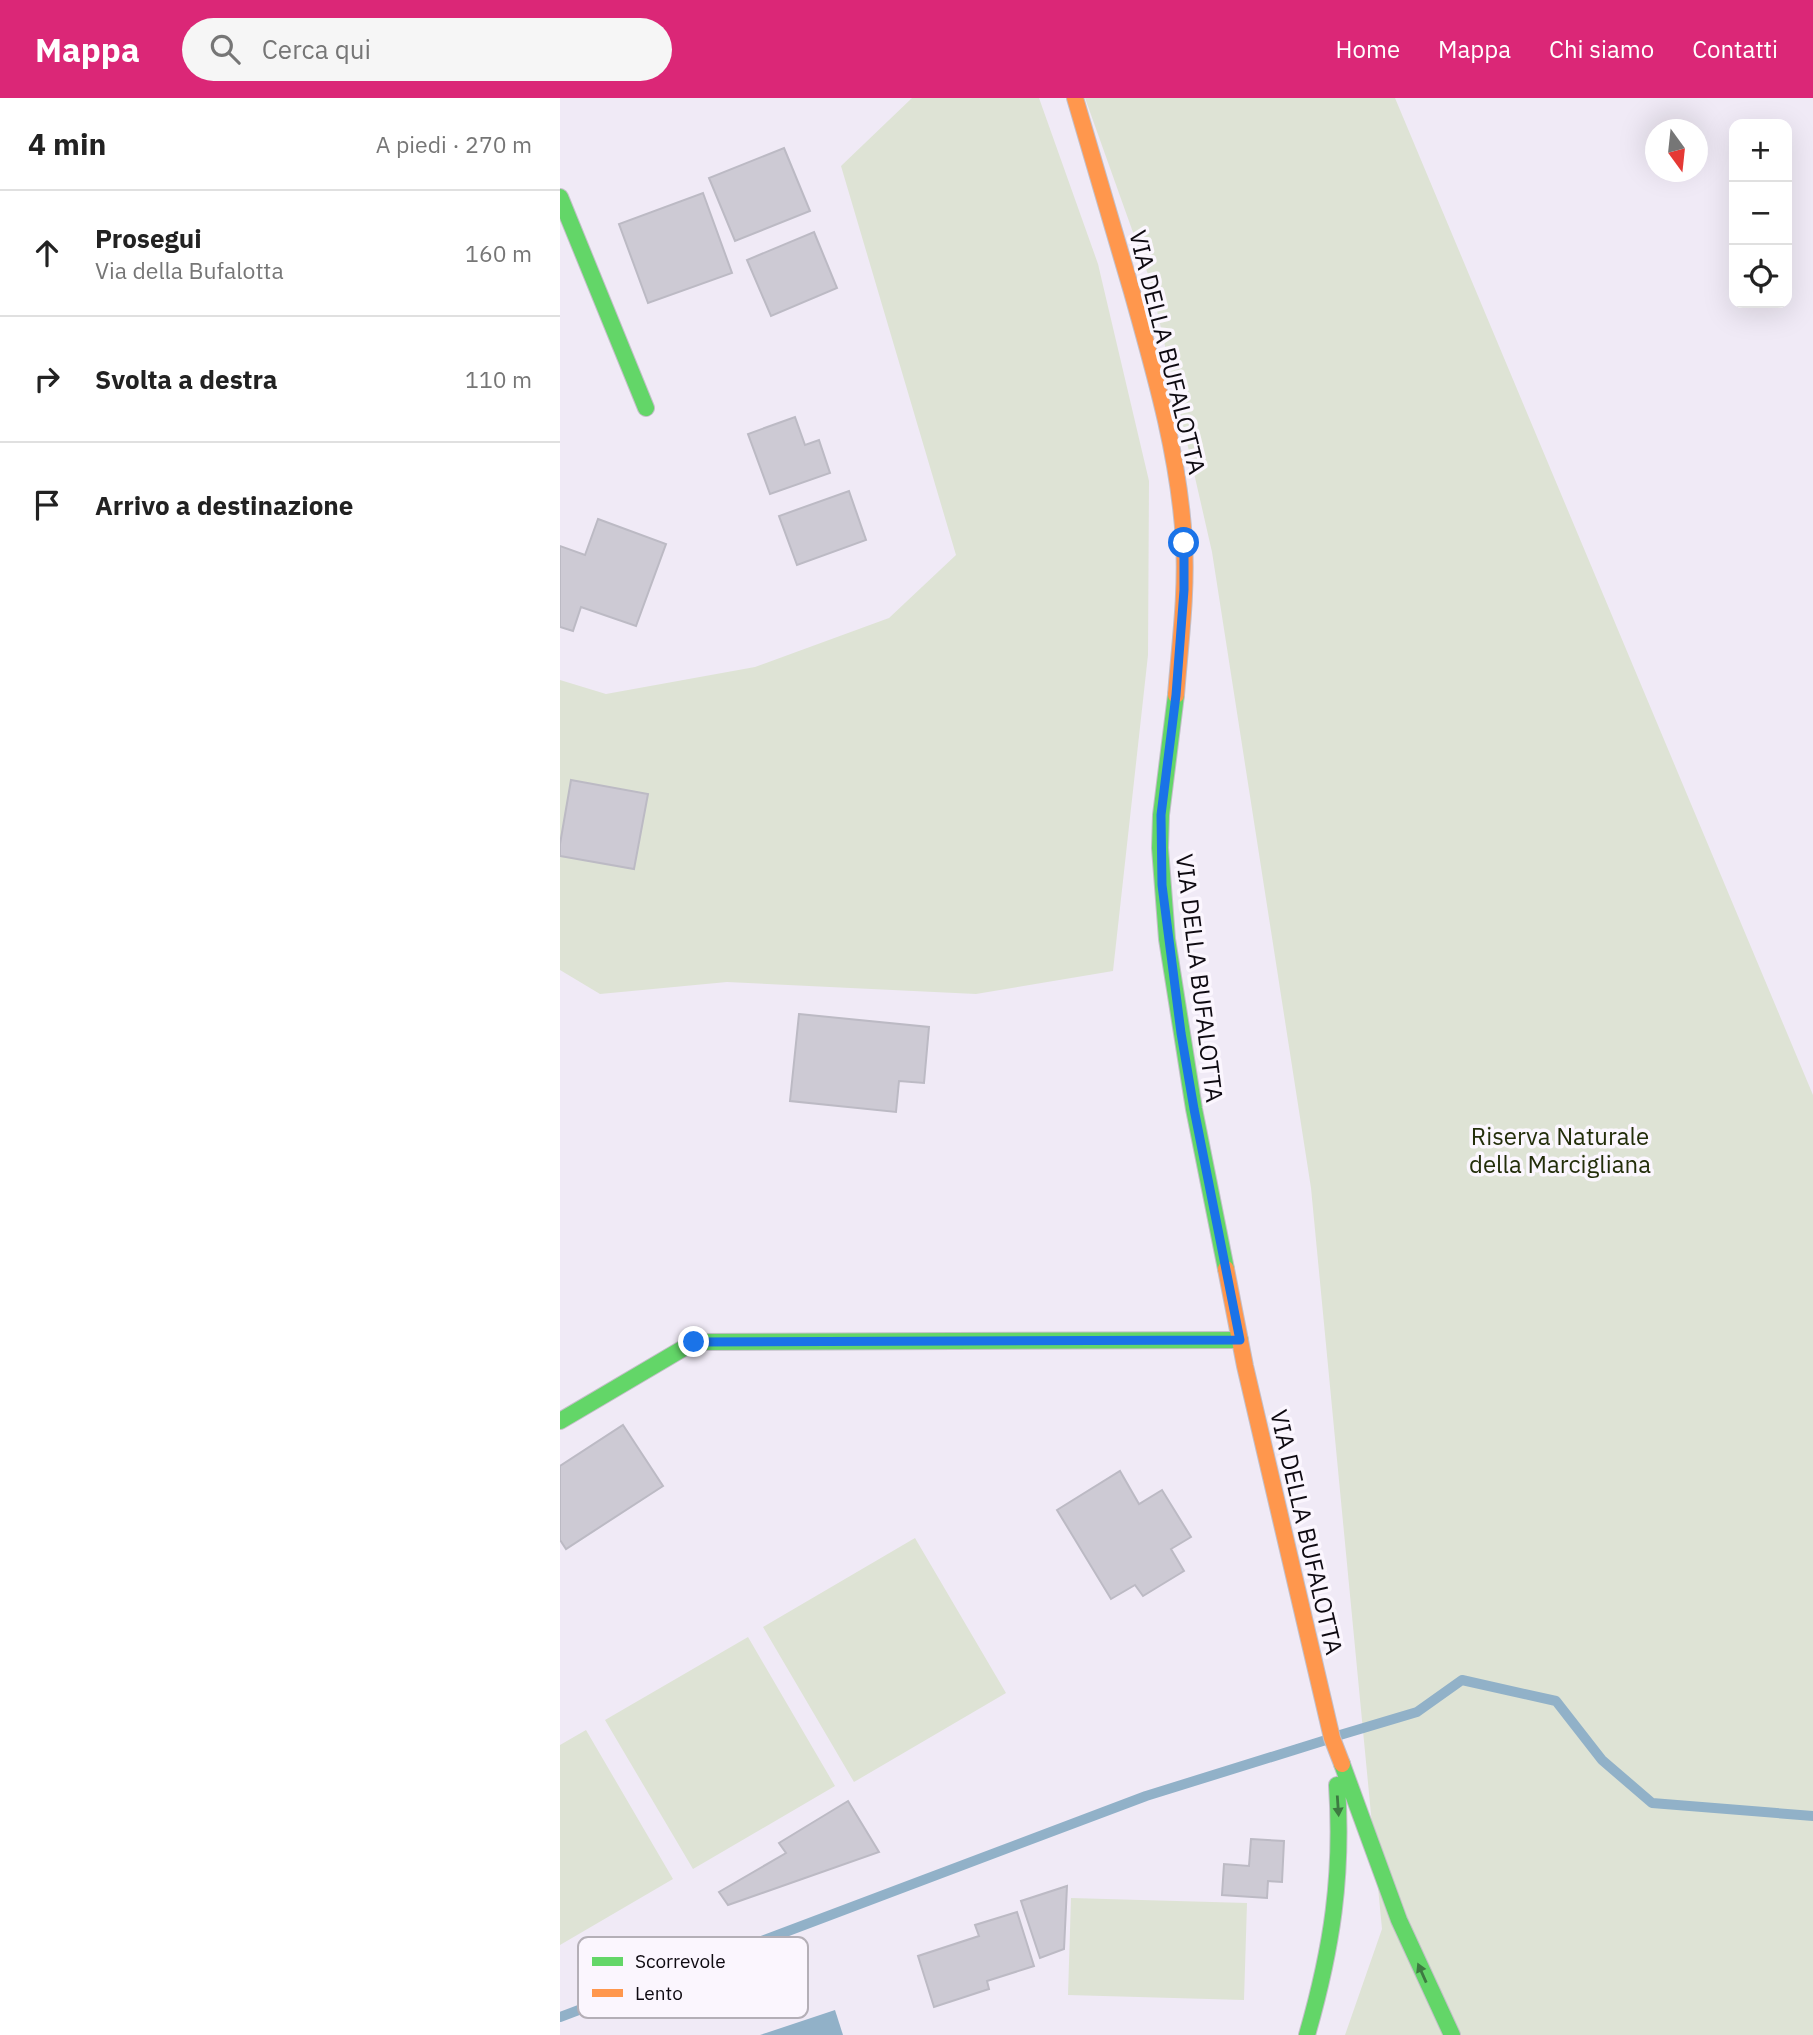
<!DOCTYPE html>
<html lang="it">
<meta charset="utf-8">
<style>
:root{--surface:#fff;--page:#f6f6f6;--text:#222;--muted:#767676;--line:#e0e0e0;--accent:#db2777}
body{margin:0;font-family:"IBM Plex Sans",sans-serif;background:var(--page);color:var(--text)}
.controls{position:absolute;right:21px;top:21px;display:grid;overflow:hidden;border-radius:14px;box-shadow:0 7px 28px #0002}
.controls button{width:63px;height:63px;display:grid;place-items:center;padding:0;border:0;border-bottom:2px solid var(--line);background:var(--surface);color:var(--text);font:35px sans-serif}
.compass{position:absolute;left:1085px;top:21px;width:63px;height:63px;border-radius:50%;background:var(--surface);box-shadow:0 7px 28px #0002;rotate:165deg}
.stop{position:absolute;width:21px;height:21px;margin:-16px;border:5px solid #1a73e8;border-radius:50%;background:#fff}
.stop.end{background:#1a73e8;border-color:#fff;box-shadow:0 2px 7px #0008}
.list{margin:0;padding:0;list-style:none}
h2{display:flex;justify-content:space-between;align-items:center;height:91px;margin:0;padding:0 28px;font-size:30px}
h2 small{font-size:23px;font-weight:400;color:var(--muted)}
.list li{display:grid;grid-template-columns:46px 1fr auto;gap:21px;align-items:center;box-sizing:border-box;height:126px;padding:0 28px;border-top:2px solid var(--line)}
.list b{display:block;font-size:26px;white-space:nowrap}
.list p{margin:0;font-size:23px;white-space:nowrap;color:var(--muted)}
.list em{font-size:23px;font-style:normal;color:var(--muted)}
.icon{flex:none;width:38px;height:38px;fill:none;stroke:currentColor;stroke-width:2;stroke-linecap:round;stroke-linejoin:round}
.map{position:relative;flex:none;width:1253px;height:1937px;overflow:hidden}
header{display:flex;align-items:center;gap:42px;box-sizing:border-box;height:98px;padding:0 35px;background:var(--accent);color:#fff}
header strong{font-size:33px}
nav{display:flex;gap:38px;margin-inline-start:auto;font-size:24px}
.search{width:490px;height:63px;background:var(--page);display:flex;align-items:center;gap:18px;box-sizing:border-box;padding:0 24px;border-radius:38px;color:var(--muted);font-size:26px}
main{display:flex}
aside{flex:1;background:var(--surface)}
.map>svg:first-child{display:block}
</style>
<header>
<strong>Mappa</strong>
<div class="search"><svg class="icon" aria-label="search" viewBox="0 0 24 24"><circle cx="10" cy="10" r="6"/><path d="M15 15l6 6"/></svg>Cerca qui</div>
<nav><a>Home</a><a>Mappa</a><a>Chi siamo</a><a>Contatti</a></nav>
</header>
<main>
<aside>
<h2>4 min<small>A piedi · 270 m</small></h2>
<ul class="list">
<li><svg class="icon" aria-label="ahead" viewBox="0 0 24 24"><path d="M12 20V5M6 11l6-6 6 6"/></svg><div><b>Prosegui</b><p>Via della Bufalotta</p></div><em>160 m</em></li>
<li><svg class="icon" aria-label="right" viewBox="0 0 24 24"><path d="M7 20v-9h11M14 6l5 5-5 5"/></svg><div><b>Svolta a destra</b></div><em>110 m</em></li>
<li><svg class="icon" aria-label="arrive" viewBox="0 0 24 24"><path d="M6 21V4h12l-3 4 3 4H6"/></svg><div><b>Arrivo a destinazione</b></div></li>
</ul>
</aside>
<div class="map">
<svg width="1253" height="1937" viewBox="0 0 1253 1937">
<rect width="100%" height="100%" fill="#f0eaf6"/>
<path fill="#dee3d5" d="M352,0H479L538,166L589,383L588,557L553,873L416,896L167,884L40,896L0,872V758L74,770L88,696L11,682L0,746V582L46,596L195,569L329,520L396,457L281,68Z
M525,0H835L1253,997V1937H785L822,1831L751,1090L652,454L590,182Z
M355,1440L446,1595L294,1684L203,1529Z
M188,1539L275,1688L133,1771L45,1622Z
M26,1632L113,1781L0,1847V1647Z
M511,1800L687,1805L684,1902L508,1897Z"/>
<path fill="#91b1c8" d="M275,1912L283,1937H200Z"/>
<g fill="none" stroke-linecap="round" stroke-linejoin="round">
<path stroke="#91b1c8" stroke-width="10" d="M780,1637L857,1614L902,1582L996,1603L1042,1662L1092,1705L1253,1718
M0,1919L586,1698L766,1642"/>
</g>
<path fill="#cdcad4" stroke="#bcbac4" stroke-width="2" d="M224,50L250,113L175,143L149,80Z
M143,95L172,175L88,205L59,126Z
M254,134L277,190L211,218L187,162Z
M235,319L245,347L259,342L270,375L210,396L188,336Z
M289,393L306,442L237,467L219,418Z
M38,421L106,446L76,528L21,509L13,533L0,529V448L25,457Z
M11,682L88,696L74,771L0,758V746Z
M239,916L369,929L364,985L339,983L336,1014L230,1003Z
M63,1327L103,1388L6,1451L0,1442V1368Z
M560,1373L579,1406L602,1392L631,1439L611,1451L624,1473L583,1498L575,1487L551,1501L497,1412Z
M288,1703L319,1754L168,1807L159,1794L226,1755L219,1745Z
M691,1741L724,1743L722,1784L708,1783L707,1800L662,1797L664,1766L689,1768Z
M507,1788L504,1851L480,1860L461,1803Z
M457,1814L474,1868L427,1883L429,1891L374,1909L358,1858L419,1838L415,1827Z"/>
<g fill="none" stroke-linecap="round" stroke-linejoin="round">
<g stroke="#c3bfc8" stroke-width="18">
<path id="fast" d="M0,99L86,310
M616,597L601,717L600,750L607,841L634,1011L666,1171
M0,1323L134,1244L680,1242
M782,1666L839,1822L892,1937
M747,1937C772,1850 783,1778 777,1687"/>
</g>
<g stroke="#c3bfc8" stroke-width="18">
<path id="slow" d="M515,0C534,65 553,129 572,194C595,276 619,358 624,443C627,494 620,546 616,597
M666,1171L685,1268L772,1640L782,1666"/>
</g>
<use href="#fast" stroke="#63d668" stroke-width="16"/>
<use href="#slow" stroke="#ff974d" stroke-width="16"/>
</g>
<defs><path id="oneway-solid" d="M-6-.8H1V-3.2L6.5 0L1 3.2V.8H-6Z" transform="scale(1.75)"/></defs>
<g fill="#3d7a41">
<use href="#oneway-solid" transform="translate(778 1708) rotate(86)"/>
<use href="#oneway-solid" transform="translate(862 1875) rotate(-114)"/>
</g>
<g fill="none" stroke-linecap="round" stroke-linejoin="round">
<path stroke="#1a73e8" stroke-width="9" d="M134,1244L680,1242L634,1011L621,935L602,787L601,717L616,597L624,492V445"/>
</g>
<g text-anchor="middle" dominant-baseline="central" stroke-width="7" stroke-linejoin="round" paint-order="stroke">
<g font-size="24" fill="#0e0a11" stroke="#fbf6fe">
<text transform="translate(608 254) rotate(76)">VIA DELLA BUFALOTTA</text>
<text transform="translate(640 880) rotate(83)">VIA DELLA BUFALOTTA</text>
<text transform="translate(747 1434) rotate(77)">VIA DELLA BUFALOTTA</text>
</g>
<g font-size="24" fill="#232e0a" stroke="#fbf6fe">
<text x="1000" y="1038">Riserva Naturale<tspan x="1000" dy="28">della Marcigliana</tspan></text>
</g>
</g>
<rect x="18" y="1839" width="230" height="81" rx="10" fill="#fbf6fe" stroke="#b4afb7" stroke-width="2"/>
<rect x="32" y="1859" width="31" height="9" fill="#63d668"/>
<rect x="32" y="1891" width="31" height="8" fill="#ff974d"/>
<g font-size="19" fill="#0e0a11">
<text x="75" y="1870">Scorrevole</text>
<text x="75" y="1902">Lento</text>
</g>
</svg>
<div class="controls">
<button>+</button>
<button>−</button>
<button><svg class="icon" aria-label="locate" viewBox="0 0 24 24"><circle cx="12" cy="12" r="6"/><path d="M12 2v4M12 18v4M2 12h4M18 12h4"/></svg></button>
</div>
<svg class="compass" viewBox="-18 -18 36 36"><path d="M0-13l5 13h-10z" fill="#e53935"/><path d="M0 13l5-13h-10z" fill="#767676"/></svg>
<div class="stop" style="left:624px;top:445px"></div>
<div class="stop end" style="left:134px;top:1244px"></div>
</div>
</main>
